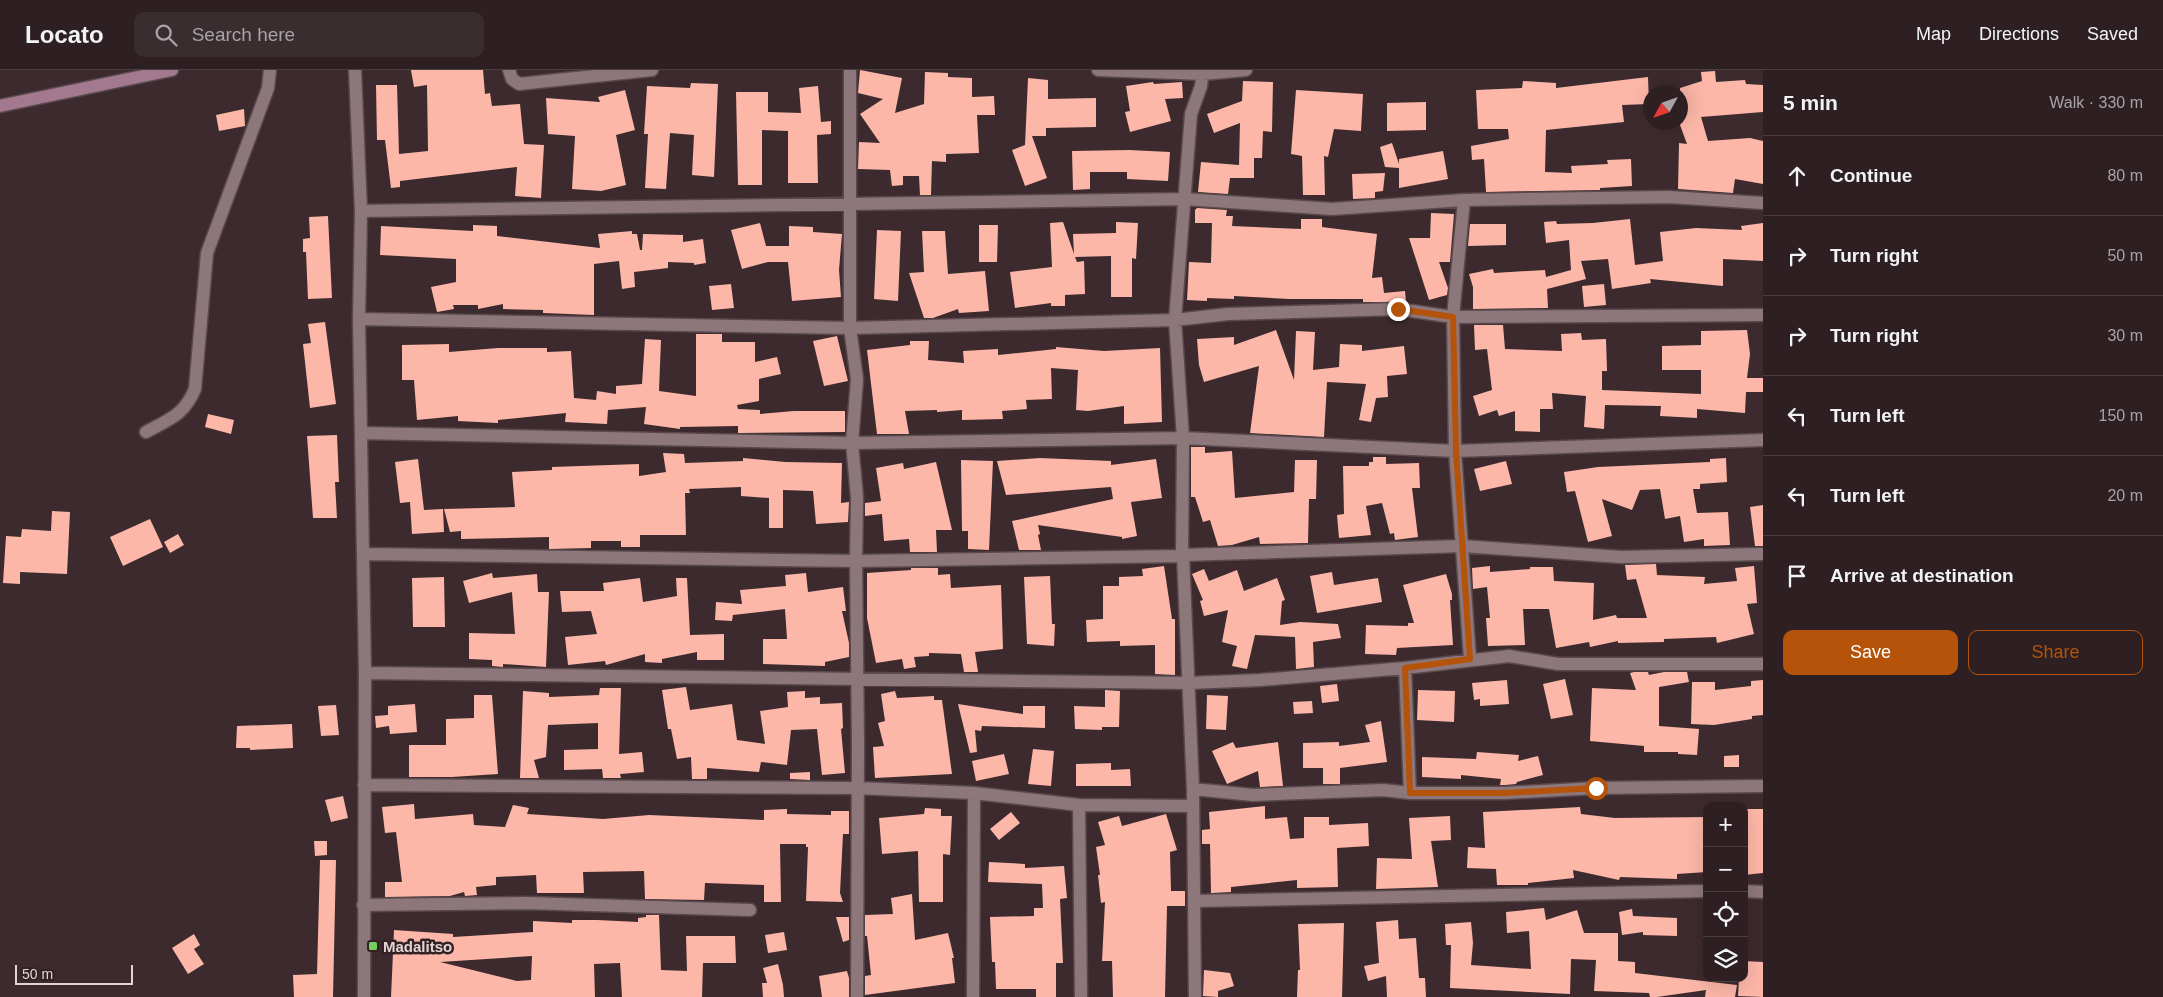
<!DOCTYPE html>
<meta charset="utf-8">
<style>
:root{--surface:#2e2022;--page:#3a2d2f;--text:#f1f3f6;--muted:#a7a3a5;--line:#493e40;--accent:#b45309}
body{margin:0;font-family:Helvetica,sans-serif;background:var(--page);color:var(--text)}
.controls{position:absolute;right:15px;bottom:15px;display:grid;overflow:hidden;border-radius:10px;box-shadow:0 5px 20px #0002}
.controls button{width:45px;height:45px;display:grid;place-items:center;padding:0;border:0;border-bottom:1px solid var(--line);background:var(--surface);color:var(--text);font:25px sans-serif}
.compass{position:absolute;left:1643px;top:15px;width:45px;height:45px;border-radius:50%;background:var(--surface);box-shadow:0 5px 20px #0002;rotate:230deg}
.scale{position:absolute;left:15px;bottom:12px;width:118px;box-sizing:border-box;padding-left:5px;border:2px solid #e2d5d7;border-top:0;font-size:14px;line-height:18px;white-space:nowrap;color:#e2d5d7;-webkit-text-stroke:4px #332124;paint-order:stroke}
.stop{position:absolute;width:15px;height:15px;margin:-11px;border:4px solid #b45309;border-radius:50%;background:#fff}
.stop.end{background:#b45309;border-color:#fff;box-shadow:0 1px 5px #0008}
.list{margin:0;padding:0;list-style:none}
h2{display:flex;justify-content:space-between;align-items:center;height:65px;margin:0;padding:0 20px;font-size:21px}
h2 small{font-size:16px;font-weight:400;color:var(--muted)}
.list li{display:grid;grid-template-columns:32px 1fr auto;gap:15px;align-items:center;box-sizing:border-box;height:80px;padding:0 20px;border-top:1px solid var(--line)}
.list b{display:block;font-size:19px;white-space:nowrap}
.list em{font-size:16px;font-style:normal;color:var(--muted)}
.actions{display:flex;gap:10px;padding:15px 20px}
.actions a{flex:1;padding:11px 0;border:1px solid var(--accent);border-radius:10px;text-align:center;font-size:18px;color:var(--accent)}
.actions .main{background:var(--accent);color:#fff}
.icon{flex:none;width:28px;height:28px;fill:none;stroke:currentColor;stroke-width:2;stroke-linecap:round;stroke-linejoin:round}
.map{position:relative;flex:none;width:1763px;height:927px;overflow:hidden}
header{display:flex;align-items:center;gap:30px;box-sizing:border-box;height:70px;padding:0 25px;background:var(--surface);border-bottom:1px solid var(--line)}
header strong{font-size:24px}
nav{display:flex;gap:28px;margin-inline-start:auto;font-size:18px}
.search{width:350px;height:45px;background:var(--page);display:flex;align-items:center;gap:12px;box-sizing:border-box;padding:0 18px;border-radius:10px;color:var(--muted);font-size:19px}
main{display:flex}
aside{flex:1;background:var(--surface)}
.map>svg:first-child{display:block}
</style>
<header>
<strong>Locato</strong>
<div class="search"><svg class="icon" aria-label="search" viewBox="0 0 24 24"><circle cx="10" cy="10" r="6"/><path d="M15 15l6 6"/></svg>Search here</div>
<nav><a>Map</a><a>Directions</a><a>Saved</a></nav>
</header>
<main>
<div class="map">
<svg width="1763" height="927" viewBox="0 0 1763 927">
<rect width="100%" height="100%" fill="#3d2a2e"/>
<path fill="#fcb7a8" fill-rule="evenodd" d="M411,0H483L485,24L490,23L492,36L520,34L524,74L544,75L541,128L515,126L517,97L400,111V117L391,118L385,70H377L376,15H397L399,84L428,81L427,15L414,17Z
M860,0L902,8L895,43L924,34L925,2L948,3V7L972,8V27L994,26L995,45H977L979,83L946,84V92L932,91L931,125H920L919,106H903V115L892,116L890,100L858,99L859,72L880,73L860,44L883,29L858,23Z
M1715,1L1716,12L1745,10L1746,14L1763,15V42L1701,47L1708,71L1750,68L1763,71V114L1735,109L1733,123L1678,119L1679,73L1687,74L1680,55V18L1702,11L1701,2Z
M1648,7L1649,34L1622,35L1624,52L1546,60L1545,102L1572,103L1571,96L1608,94L1607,90L1631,89L1632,116L1600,118V120L1486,122L1484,89L1472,90L1471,76L1509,69L1508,59H1478L1476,20L1522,18L1523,11L1556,13V18Z
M1028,8L1048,10V29L1096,28V57L1046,58V66H1032L1047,108L1025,116L1012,80L1025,75Z
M1243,11L1273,12L1272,62L1263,61L1262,88H1254V108H1230L1228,124L1198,122L1201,92L1239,95L1240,53L1214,63L1207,44L1242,31Z
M1153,12L1154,14L1182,12L1183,28L1165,29L1171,51L1130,62L1125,42L1130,41L1126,16Z
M691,13L718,14L714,107L692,105L694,65L670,63L666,119L645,118L648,64H644L647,16L690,18Z
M818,16L821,52L831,51V64L817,65L818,113H788V61L762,60V115H738L736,22H768V42L801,43L799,18Z
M625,20L635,60L616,65L626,115L601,121L572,119L575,66L548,64L546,28L600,32L598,27Z
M1296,20L1363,24L1361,61L1334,59L1328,87L1324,86L1325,125H1303L1302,86L1291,84Z
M1426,32V60L1387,61V33Z
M244,39L245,56L219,61L216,45Z
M1392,73L1399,94V89L1443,81L1448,109L1399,118V98L1385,97L1380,77Z
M1129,80L1170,82L1168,111L1127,109V102H1090V119L1073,120L1072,81Z
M1385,103L1383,121L1375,122V128L1353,129L1352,104Z
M1197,138L1227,140L1226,146H1233L1232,156L1301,159V149H1322V157L1377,164L1372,208L1382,207L1384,223L1405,221L1406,232H1363V229H1289L1234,226V229L1207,228V231L1187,230L1189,192L1211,193L1212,153H1195V140Z
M1431,143L1454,144L1450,192H1439L1448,218L1447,225L1429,230L1409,168H1430Z
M328,146L332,228L308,229L306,182H303V169L310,168L309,147Z
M1630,149L1635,195L1663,191L1660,162L1696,158L1742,160L1741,156L1763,153V191L1723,189V216L1650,209L1651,213L1612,219L1608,189L1581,191L1586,209L1547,219L1548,238L1473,239V217L1469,204L1493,199L1494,203L1545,200L1546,207L1571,200L1569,170L1546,173L1544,152L1556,151L1557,154L1593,153Z
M1063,152L1074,184L1073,164L1116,163V152L1138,153L1136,189L1132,188V227H1111V186L1075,187L1077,192L1084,191L1085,224L1065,225V236H1051V233L1015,238L1010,202L1052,197L1050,153Z
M760,153L766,176H789V156L813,157V162L842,164L839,200L841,227L792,231L788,192H768L742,199L731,160Z
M1470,154H1506V175L1468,176Z
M473,155L497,156V166L600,178L598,164L632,161V164H637L640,180H642L643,164L683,165V172L703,169L706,193L694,195V193L668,192V198L634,202L635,217L622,219L619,191L594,194V245L543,243V240L503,239V234L478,239V235H453L454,239L437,242L431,217L456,212V189L380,185L381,156L473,161Z
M979,155H998L997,192H979Z
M877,160L901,161L898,231L874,229Z
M922,161H945L948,204L985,201L989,241L959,243L958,239L933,248H924L909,203L924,202Z
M731,214L734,238L712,240L709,216Z
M1604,214L1606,235L1584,237L1582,216Z
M325,252L336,334L310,338L303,274L311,273L308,254Z
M1474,255H1503L1505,279L1562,281L1561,264L1581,263L1582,270L1606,269L1607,301H1602V320L1701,324V300H1662V276L1701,275V261L1747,260L1750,284L1747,308H1763V322H1746L1745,343L1697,339V348L1660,346L1661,336L1605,335L1604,359L1584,357L1586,326L1552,323L1553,339H1540V362L1515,361V341L1499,346L1497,340L1479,346L1473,326L1492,320L1487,279L1475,280Z
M1276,260L1294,310L1296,261L1315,262L1313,300L1339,297L1340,274L1362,275V281L1404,276L1407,304L1387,306L1388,327L1376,328L1371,352L1359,350L1366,314L1327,312L1324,367L1250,363L1259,296L1204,312L1199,295L1197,269L1234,267V275Z
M696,264H722V272H755V292L777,287L781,304L759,309V331L737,335L738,339L760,340V344L794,341H845V362L738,363V356L680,357V359L644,354L646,337L608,340L607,354L565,352L566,343L498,350V353L458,351V346L417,350L414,310H402V275L449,274V282L498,278H547V282L571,281L574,328L596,330L597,321L616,324V316L642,314L645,269L661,270L659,321L696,326Z
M837,266L848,311L824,316L813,271Z
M910,271H929L928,290L964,293L963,281L998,279V285L1056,279V277L1104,281L1160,278L1162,352L1124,354V336L1088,341L1076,340L1078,300L1051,298L1052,329L1026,330L1027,339L1002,341L1003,349L962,350V340L937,342V340L905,341L909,364H877L867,280L910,275Z
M208,344L234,350L231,364L205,357Z
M337,365L339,412H335L337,448H313L307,366Z
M1191,377H1205V383L1232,381L1235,428L1294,422L1295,390H1317L1316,429H1309L1308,473L1260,474L1259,467L1232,475L1218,476L1210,450L1203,452L1195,427H1191Z
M663,383L684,384L685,393L743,391V388L785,392L842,393L841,433L849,432L848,452L816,454L813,421L783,420V458H769V428L741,426V417L689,419L690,423H685L686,465H640V477H621V471H591V478L549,479V467L461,469V461L450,462L444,439L515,437L512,402L552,400V397L639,394V406L666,402Z
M1373,387H1386V394L1419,393L1420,418H1412L1418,467L1395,470L1394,463L1390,464L1382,433L1366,436L1371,465L1339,468L1337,445L1344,444L1343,396H1369V392H1373Z
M1040,388L1111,391V395L1156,389L1162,428L1131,432L1137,466L1122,469V467L1038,455L1040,464L1038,465L1041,480H1019L1012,451L1113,429L1111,417L1006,425L997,391Z
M1726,388L1727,412L1700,414V419H1693L1697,443L1728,442L1730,475L1704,476V469L1684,472L1680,446L1665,449L1660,419L1640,420L1632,440L1602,429L1612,466L1588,472L1575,421L1567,422L1564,402L1598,397L1710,392V389Z
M418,389L424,440L443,439L444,462L412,464L410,432L400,433L395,392Z
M961,390L993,391L989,480L968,479V461H962Z
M1506,391L1512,414L1480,421L1474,399Z
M936,392L952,460H936L937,482H910L909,469L884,471L882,444L865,446V433L881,431L876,398L903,393L904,399Z
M1763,435V476H1755L1750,437Z
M52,441L70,442L67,504L20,502V514L3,513L6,466L21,467L22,459L51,461Z
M150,449L163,477L123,496L110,467Z
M178,464L184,475L170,483L164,472Z
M1656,494L1657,505L1705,507L1704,514L1737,511L1735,498L1754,496L1757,533L1747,534L1754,564L1717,573L1716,567L1664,569V572L1618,573V571L1590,577L1589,572L1556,578L1549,539H1523L1525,575L1488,576L1486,548H1490L1487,517L1473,519L1472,498L1490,496V502L1530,499V497H1553L1554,511L1594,513L1593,550L1616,545L1617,548H1647L1636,509L1627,510L1625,495Z
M1164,496L1172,549H1175V605L1155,604V575L1120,576V571L1087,572L1086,550L1103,549V516H1119V507L1143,506L1142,499Z
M911,498H938V505L950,504L951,518L1001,515L1003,579L975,582L978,602H964L961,584L929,583V586L914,587L916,597L904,599L902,589L876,593L867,548V503L911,500Z
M1204,499L1209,511L1237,500L1244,521L1277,508L1285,530L1282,531L1280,555L1300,552L1338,554L1341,568L1313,572L1314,597L1296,599L1295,567L1255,565L1247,599L1232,596L1237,576L1222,572L1228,540L1204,546L1200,531L1203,530L1192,504Z
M1332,502L1334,515L1378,508L1382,532L1317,543L1310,506Z
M492,503L493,508L537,504L538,522H549L546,597L503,594V597L492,596V590L469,589V563L515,564L512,522L469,533L463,511Z
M806,503L808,522L843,517L846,541H842L849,573V587L825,592V596L763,594V569H787L785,539L733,545L732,551L715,550L716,532L742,534L740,520L786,516L785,505Z
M1446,504L1452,524V530H1450L1453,575L1397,578L1396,585L1365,584L1366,555L1408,556V553H1414L1403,515Z
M1050,506L1052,554H1055L1054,576L1027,574L1024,507Z
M444,507L445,557H413L412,508Z
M640,508L643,532L677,526L676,508H687L690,565L724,564V590H697V582L662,589V593L645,592V584L606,595L605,591L568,595L565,567L597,564L591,541L562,542L560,521H604L603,513Z
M1634,602H1648L1649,605L1664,602H1687L1689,612L1659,617V656L1699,659L1697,685L1678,684V682H1644V676L1590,671L1592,618L1636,620L1630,603Z
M1565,609L1573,645L1551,649L1543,614Z
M1507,610L1509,634L1480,636V629L1474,630L1472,613Z
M1763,610V645L1752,646V649L1714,655L1691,654L1692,612H1715V620L1751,616V611Z
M1337,614L1339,631L1322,633L1320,616Z
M686,617L690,640L732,634L737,670L765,674L760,641L788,637L787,622L805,621V628L820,627V634L842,633L843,658L841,659L845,703L822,705L817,659L791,660L787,695L761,692L759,702L707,698V709H692L691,687L677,689L671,659H668L662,620Z
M600,618H621L619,684L642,682L644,702L620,704L621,708H603L602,699L564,700V680L598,679V653L548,655L546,687L534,690L539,708H520L523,621L549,623V627L599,625Z
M1105,620L1120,621L1119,657H1102V660L1075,659L1074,636L1105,637Z
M1418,620L1455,621L1454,652L1417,650Z
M895,621L897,628L934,626V630H942L952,704L875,708L873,677L884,676L878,653L885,651L881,624Z
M474,625H492L498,704L452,707H409V675H446V649L474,648Z
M1207,625L1228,626L1226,660L1206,659Z
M1312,631L1313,643L1294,644L1293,632Z
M415,634L417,662L390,664L389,656L376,658L375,646L388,645V636Z
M958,634L1023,644V636H1045V658L982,656L981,661L975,660L977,682L970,683Z
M336,635L339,665L321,666L318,636Z
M1381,651L1387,692L1340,698V714H1323V698H1303V673L1339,672V676L1370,672L1365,655Z
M292,654L293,678L250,680V678H236L237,656Z
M1233,672L1236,678L1278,672L1283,716L1260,717L1258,701L1227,714L1212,681Z
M1033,679L1054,681L1051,716L1028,714Z
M1477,682L1519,685L1518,691L1538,686L1543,705L1517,712L1516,714L1505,715H1500L1501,709L1461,705V709L1422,707V687L1476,689Z
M1004,684L1009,704L976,711L972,691Z
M1739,685V697H1724V686Z
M1111,693V700L1130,699L1131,716H1076V694Z
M810,702V710L790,709V703Z
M343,726L348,748L331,752L325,730Z
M414,734L415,749L473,744L474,755L505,757L513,735L529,738L527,744L603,749L649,745L764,750V740L787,739V744L831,745V741H849V764H843L840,823L843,832L806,831L808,777H806V774H780L781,832H764V815L705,813L704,830L645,829L644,801L583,802L584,823H537L536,805L496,807V815L476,817L477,825L465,826L464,822L450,826L385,827V812H402L396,762L385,763L382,737Z
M1265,736V749L1287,747L1290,769L1304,768V747H1329V755L1368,753L1369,776L1337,778L1338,817L1297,818V810L1231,817V822L1211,823L1210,774H1202V760L1210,759L1209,742Z
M1580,737L1581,744L1615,748L1707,747V802L1677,804V809L1620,807L1619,810L1573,800L1574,808L1528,813V815H1497L1496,799L1467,798L1468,777L1485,778L1483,742Z
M925,738L941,739V746H952L950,785L943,784V832H919L918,781L882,784L879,748L924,744Z
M1744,739H1763V803L1744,805Z
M1011,742L1020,753L999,770L990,759Z
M1166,744L1177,780L1170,782L1171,821H1185V836H1167L1165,927H1113L1112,891H1102L1105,832L1101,833L1098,805H1100L1096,777L1105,775L1098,752L1119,746L1122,756Z
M1450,746L1451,770L1431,771L1438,817L1376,819L1377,788L1412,789L1409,748Z
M314,771H327V785L315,786Z
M320,790H336L333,927H294L293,905L317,904Z
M989,792L1025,794V798L1064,796L1067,828L1060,829L1063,893H1056V927H1036V919H996L995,892H992L990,847L1034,846V838H1043L1042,814L988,812Z
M912,824L915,870L948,863L954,888H952L955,913L865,925V906L871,905L867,866H865V845L893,844L891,828Z
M1544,838L1546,850L1577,840L1584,863H1618V891L1635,892V903L1737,915L1735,927H1705L1706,920L1657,927H1650L1649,923L1594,921L1596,890L1571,889L1570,924L1450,918L1451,875H1446L1445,854L1471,852L1473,873L1471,895L1531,899L1529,861L1507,863L1506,842Z
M1632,839L1633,846L1677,848V866L1643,865V862L1622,865L1619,842Z
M646,845H659L661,900L687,901L686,866H735L736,893H703L702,927H622L620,893L594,894L595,927H391L394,860L453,864V867L533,862V851L572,853V850H597L638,852V848L646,847ZM532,886L531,910L517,911L440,892Z
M836,847H849V870L843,872Z
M1398,850L1399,869L1416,868L1419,908H1425L1426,927H1387L1386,906L1368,911L1364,896L1379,893L1376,852Z
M1344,853L1342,927H1297L1298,900H1300L1298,854Z
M784,862L787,880L768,883L765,865Z
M194,864L200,875L194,879L204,894L188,904L172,878Z
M1744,891L1763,892V927L1738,926L1739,908H1744Z
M778,894L783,915L784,927H763L762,913H767L763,898Z
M1204,900L1230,903L1234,916L1218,921V927L1203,926Z
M847,901L849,908V927H822L819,906Z"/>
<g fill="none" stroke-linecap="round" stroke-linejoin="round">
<g stroke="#59494c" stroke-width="15">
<path id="street" d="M355,0L361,141L359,249L365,603L364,927
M509,0L512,9L519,14L652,0
M850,0V258L857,309L852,373L857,427L856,491L858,674L857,927
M1098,0L1203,4L1246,0
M1464,130L1453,247L1455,381L1470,589
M361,141L1185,129L1332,139L1464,130L1669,127L1763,133
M359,249L850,258L1175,250L1228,244L1398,239L1453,247L1763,245
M146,362C170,349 184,345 195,319L207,183L268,18L270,0
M361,363L852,373L1183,368L1455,381L1763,370
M363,484L856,491L1182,486
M1183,485L1462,476L1621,487L1763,484
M1405,598L1509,586L1558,594H1763
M365,603L1189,613L1260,610L1405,598L1410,723
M364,715L857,718L974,723L1079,735L1193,736
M1193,719L1253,725L1383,720L1410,723H1505L1596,718L1763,716
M1079,735L1081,927
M1744,821L1763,822
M1194,831L1707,821
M363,835L527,833L750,840
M973,927L974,723
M1195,927L1193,719L1183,485L1182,486L1183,368L1175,250L1191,44L1201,16L1203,0"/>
</g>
<g stroke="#59494c" stroke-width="15">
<path id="secondary" d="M0,36L172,0"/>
</g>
<use href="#street" stroke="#8d777b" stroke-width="12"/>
<use href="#secondary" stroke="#a3798f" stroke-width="12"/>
</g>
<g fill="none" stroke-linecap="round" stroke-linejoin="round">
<path stroke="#b45309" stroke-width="6" d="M1398,239L1453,247L1456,381L1470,589L1405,598L1410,723H1505L1596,718"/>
</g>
<rect fill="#72d25d" stroke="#332124" stroke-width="2" x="368" y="871" width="10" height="10" rx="2.5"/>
<g text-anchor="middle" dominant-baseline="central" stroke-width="5" stroke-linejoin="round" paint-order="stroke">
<g font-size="15" font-weight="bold" fill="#e2d5d7" stroke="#332124" text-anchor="start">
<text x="383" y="876">Madalitso</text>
</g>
</g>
</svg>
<div class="controls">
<button>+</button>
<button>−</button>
<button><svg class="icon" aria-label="locate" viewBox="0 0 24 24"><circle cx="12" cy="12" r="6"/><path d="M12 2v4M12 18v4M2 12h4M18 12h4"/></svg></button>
<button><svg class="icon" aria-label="layers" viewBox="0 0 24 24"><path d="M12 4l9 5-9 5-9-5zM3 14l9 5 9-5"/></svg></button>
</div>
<svg class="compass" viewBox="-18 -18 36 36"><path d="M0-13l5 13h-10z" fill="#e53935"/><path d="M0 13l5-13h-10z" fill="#a7a3a5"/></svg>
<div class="scale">50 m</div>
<div class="stop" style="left:1596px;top:718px"></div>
<div class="stop end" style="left:1398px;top:239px"></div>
</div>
<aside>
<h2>5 min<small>Walk · 330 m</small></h2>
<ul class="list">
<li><svg class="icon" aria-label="ahead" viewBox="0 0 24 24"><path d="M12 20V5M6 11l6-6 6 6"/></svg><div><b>Continue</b></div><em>80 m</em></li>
<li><svg class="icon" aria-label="right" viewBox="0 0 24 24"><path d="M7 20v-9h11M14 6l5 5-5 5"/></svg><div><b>Turn right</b></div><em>50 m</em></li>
<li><svg class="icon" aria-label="right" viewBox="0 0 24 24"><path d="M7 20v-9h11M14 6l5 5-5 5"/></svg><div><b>Turn right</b></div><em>30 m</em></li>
<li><svg class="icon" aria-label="left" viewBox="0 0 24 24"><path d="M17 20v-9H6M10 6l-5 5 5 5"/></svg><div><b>Turn left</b></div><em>150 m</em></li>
<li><svg class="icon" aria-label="left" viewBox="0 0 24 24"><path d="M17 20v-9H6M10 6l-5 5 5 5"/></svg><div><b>Turn left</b></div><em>20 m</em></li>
<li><svg class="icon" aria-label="arrive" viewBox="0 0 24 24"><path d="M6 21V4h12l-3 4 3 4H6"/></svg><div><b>Arrive at destination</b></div></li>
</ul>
<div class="actions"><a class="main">Save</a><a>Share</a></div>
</aside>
</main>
